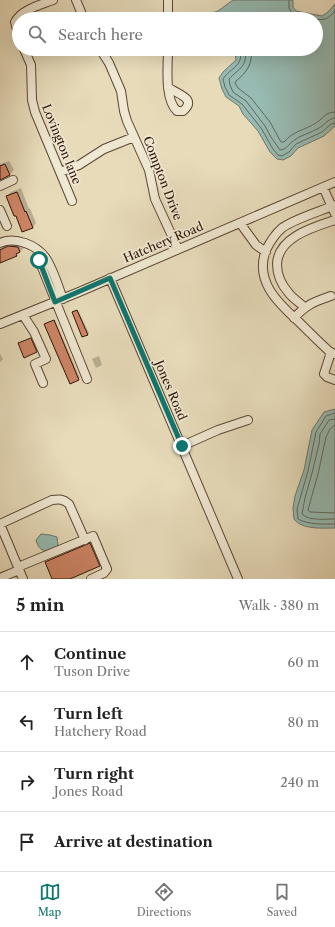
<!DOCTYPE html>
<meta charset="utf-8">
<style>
:root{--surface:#fff;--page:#f2f2f2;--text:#222;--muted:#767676;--line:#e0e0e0;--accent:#0f766e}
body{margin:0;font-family:"Libre Caslon Text",serif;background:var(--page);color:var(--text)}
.stop{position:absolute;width:12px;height:12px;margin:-9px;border:3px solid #0f766e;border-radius:50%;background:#fff}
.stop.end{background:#0f766e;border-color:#fff;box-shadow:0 1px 4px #0008}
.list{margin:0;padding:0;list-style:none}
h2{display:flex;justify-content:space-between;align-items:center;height:52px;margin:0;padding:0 16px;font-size:17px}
h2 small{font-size:13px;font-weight:400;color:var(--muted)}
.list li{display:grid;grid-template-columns:26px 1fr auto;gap:12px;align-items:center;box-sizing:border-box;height:60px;padding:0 16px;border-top:1px solid var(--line)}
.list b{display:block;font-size:15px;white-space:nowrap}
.list p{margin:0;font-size:13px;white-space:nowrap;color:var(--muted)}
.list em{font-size:13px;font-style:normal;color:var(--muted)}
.icon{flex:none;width:22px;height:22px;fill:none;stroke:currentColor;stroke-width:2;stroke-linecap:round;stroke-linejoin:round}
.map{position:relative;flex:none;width:335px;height:579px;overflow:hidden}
.search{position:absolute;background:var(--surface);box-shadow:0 4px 16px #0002;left:12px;right:12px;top:12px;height:44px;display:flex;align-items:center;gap:10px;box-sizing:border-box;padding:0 14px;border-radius:22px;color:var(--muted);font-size:15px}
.sheet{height:292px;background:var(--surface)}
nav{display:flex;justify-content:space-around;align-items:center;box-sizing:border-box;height:56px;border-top:1px solid var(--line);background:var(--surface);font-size:11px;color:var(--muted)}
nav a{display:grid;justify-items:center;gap:2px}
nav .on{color:var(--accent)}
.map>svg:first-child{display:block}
</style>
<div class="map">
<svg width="335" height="579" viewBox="0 0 335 579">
<rect width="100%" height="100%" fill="#e7dbba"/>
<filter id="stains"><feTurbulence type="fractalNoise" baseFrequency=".005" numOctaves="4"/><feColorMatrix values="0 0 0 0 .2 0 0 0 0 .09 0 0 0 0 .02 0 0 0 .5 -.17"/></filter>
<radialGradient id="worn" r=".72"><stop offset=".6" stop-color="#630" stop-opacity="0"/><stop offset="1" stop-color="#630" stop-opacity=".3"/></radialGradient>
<path fill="#97bbb3" stroke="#6d786f" d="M233,0H293V7L296,11L322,16L328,12L335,4V126L324,136L298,148L291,156L283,160L277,159L270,152L258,131L243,114L239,106L226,97L222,89L219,78L223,72L236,60L235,49H316V19H208L212,13L218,11Z
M335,409V528C323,528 302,530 294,519L293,508L295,496L304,470L312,430L324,412Z
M41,534L50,535L57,537L58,546C48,551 40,555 36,540Z"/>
<path fill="#0003" d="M9,161L14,170L10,174L0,179V164Z
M21,188L29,209L30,208L36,223L33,227L16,214L7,196L11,192Z
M12,243H22L24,248L16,255L0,261V248Z
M78,310L89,333L88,334L74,312Z
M55,320L80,378L70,382L46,323Z
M32,337L38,350L36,351L19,344Z
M0,354L3,359L0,362Z
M99,356L102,365L96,368L92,359Z
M93,541L102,562L99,565L68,579H53L46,562L48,560Z"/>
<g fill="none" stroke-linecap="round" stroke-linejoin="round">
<path stroke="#62685e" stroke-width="1" d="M289,0V8L292,13C298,17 318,21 325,19C329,18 332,14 335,11
M240,49C244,67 231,67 223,79L225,87L229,95L242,104L261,128L273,149L278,155L282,156L289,152L296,144L322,132L331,124L335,123
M245,49C248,67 239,68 229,79L230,85L233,92L246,101L265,126L271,137L280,150C287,149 288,145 293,141C300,135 311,133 319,128C325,125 327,119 335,118
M251,49C253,64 247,72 236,81L235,83L238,88L251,98L270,122L281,142H284C293,131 305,130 316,123C324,118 325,112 335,112
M335,413L326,416L316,432L308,471L297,509L298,519C309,525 323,524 335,524
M335,419L329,420L320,434L319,444L312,473L305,498L302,514C308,521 326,519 335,519
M335,425L330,429L326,437L318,474L308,510L310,512L335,513"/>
</g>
<path fill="#ce8566" stroke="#2e1408" d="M5,164L10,175L0,180V166Z
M17,192L25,212L26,211L33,228L22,232L16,216H14L6,196Z
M8,246L18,247L20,252L16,254L17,256L0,263V250Z
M77,310L88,335L82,337L72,312Z
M54,320L79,380L70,384L44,324Z
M31,338L37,352L24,358L18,343Z
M90,543L100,566L70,579H52L45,562Z"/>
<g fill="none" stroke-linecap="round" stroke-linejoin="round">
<g stroke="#5c4634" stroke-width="10">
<path id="minor" d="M76,0L84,19
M168,19V0
M19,37L15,22C22,9 41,5 53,0
M24,49L31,65L32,100L35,112L72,201
M100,49L109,63L121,91L124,111L127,121L149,170L155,199L178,249
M168,87C176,94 198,98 183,111H177C164,99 168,66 168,49
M60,172L79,165L104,149L134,137
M0,186L13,180
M323,187L335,214
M335,205C321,211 294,219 282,228C275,234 270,242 266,250C254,281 278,303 299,322C309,332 319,342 330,352L335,354
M0,210L7,226
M240,223L256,245L266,252
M0,243C15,236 36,245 45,257C53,268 58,286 63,299
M41,253L39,260L87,379
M110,278L238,579
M304,307C299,302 292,298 288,292C281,284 277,275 277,264C278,237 314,227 335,220
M23,315L34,332L46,359L35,364L43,383
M294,318C307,304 314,302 331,296
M0,324L79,292L335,182
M331,352L324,374L327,377L335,380
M182,446L218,430L248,420
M0,524L52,500C60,499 63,499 69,504L85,540
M0,524L23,579
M18,567L93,536L107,569L104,573L91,579
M0,578L19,570"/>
</g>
<use href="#minor" stroke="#efe8d2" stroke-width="8"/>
</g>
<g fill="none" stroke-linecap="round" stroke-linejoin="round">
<path stroke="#0f766e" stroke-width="5" d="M39,260L55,302L110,278L182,446"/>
</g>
<g text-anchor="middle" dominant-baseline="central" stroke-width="3.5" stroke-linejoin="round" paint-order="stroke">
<g font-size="12" fill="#2e1408" stroke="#efe8d2">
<text transform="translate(62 144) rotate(68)">Lovington lane</text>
<text transform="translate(163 178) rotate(69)">Compton Drive</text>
<text transform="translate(163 242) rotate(-23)">Hatchery Road</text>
<text transform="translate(171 390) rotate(67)">Jones Road</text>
</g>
</g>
<rect width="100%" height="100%" filter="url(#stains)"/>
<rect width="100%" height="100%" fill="url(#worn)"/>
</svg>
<div class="stop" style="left:39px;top:260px"></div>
<div class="stop end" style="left:182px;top:446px"></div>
<div class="search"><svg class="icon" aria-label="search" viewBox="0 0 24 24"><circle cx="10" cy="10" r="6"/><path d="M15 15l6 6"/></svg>Search here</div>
</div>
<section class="sheet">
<h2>5 min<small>Walk · 380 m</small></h2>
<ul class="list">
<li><svg class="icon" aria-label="ahead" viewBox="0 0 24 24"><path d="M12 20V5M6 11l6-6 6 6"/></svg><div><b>Continue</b><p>Tuson Drive</p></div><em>60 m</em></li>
<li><svg class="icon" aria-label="left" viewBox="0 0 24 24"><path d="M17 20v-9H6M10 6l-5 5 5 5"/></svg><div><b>Turn left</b><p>Hatchery Road</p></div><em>80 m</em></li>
<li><svg class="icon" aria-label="right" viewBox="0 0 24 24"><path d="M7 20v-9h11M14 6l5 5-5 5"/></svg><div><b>Turn right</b><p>Jones Road</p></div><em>240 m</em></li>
<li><svg class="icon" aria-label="arrive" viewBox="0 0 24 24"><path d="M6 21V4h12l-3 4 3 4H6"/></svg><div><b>Arrive at destination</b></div></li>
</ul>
</section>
<nav>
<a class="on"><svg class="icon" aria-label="map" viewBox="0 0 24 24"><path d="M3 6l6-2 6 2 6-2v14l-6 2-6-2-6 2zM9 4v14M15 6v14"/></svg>Map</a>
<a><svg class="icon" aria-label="directions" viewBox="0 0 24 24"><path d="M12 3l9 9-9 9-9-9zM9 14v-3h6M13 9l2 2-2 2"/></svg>Directions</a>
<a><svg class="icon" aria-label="saved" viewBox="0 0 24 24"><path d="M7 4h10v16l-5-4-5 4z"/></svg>Saved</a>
</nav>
